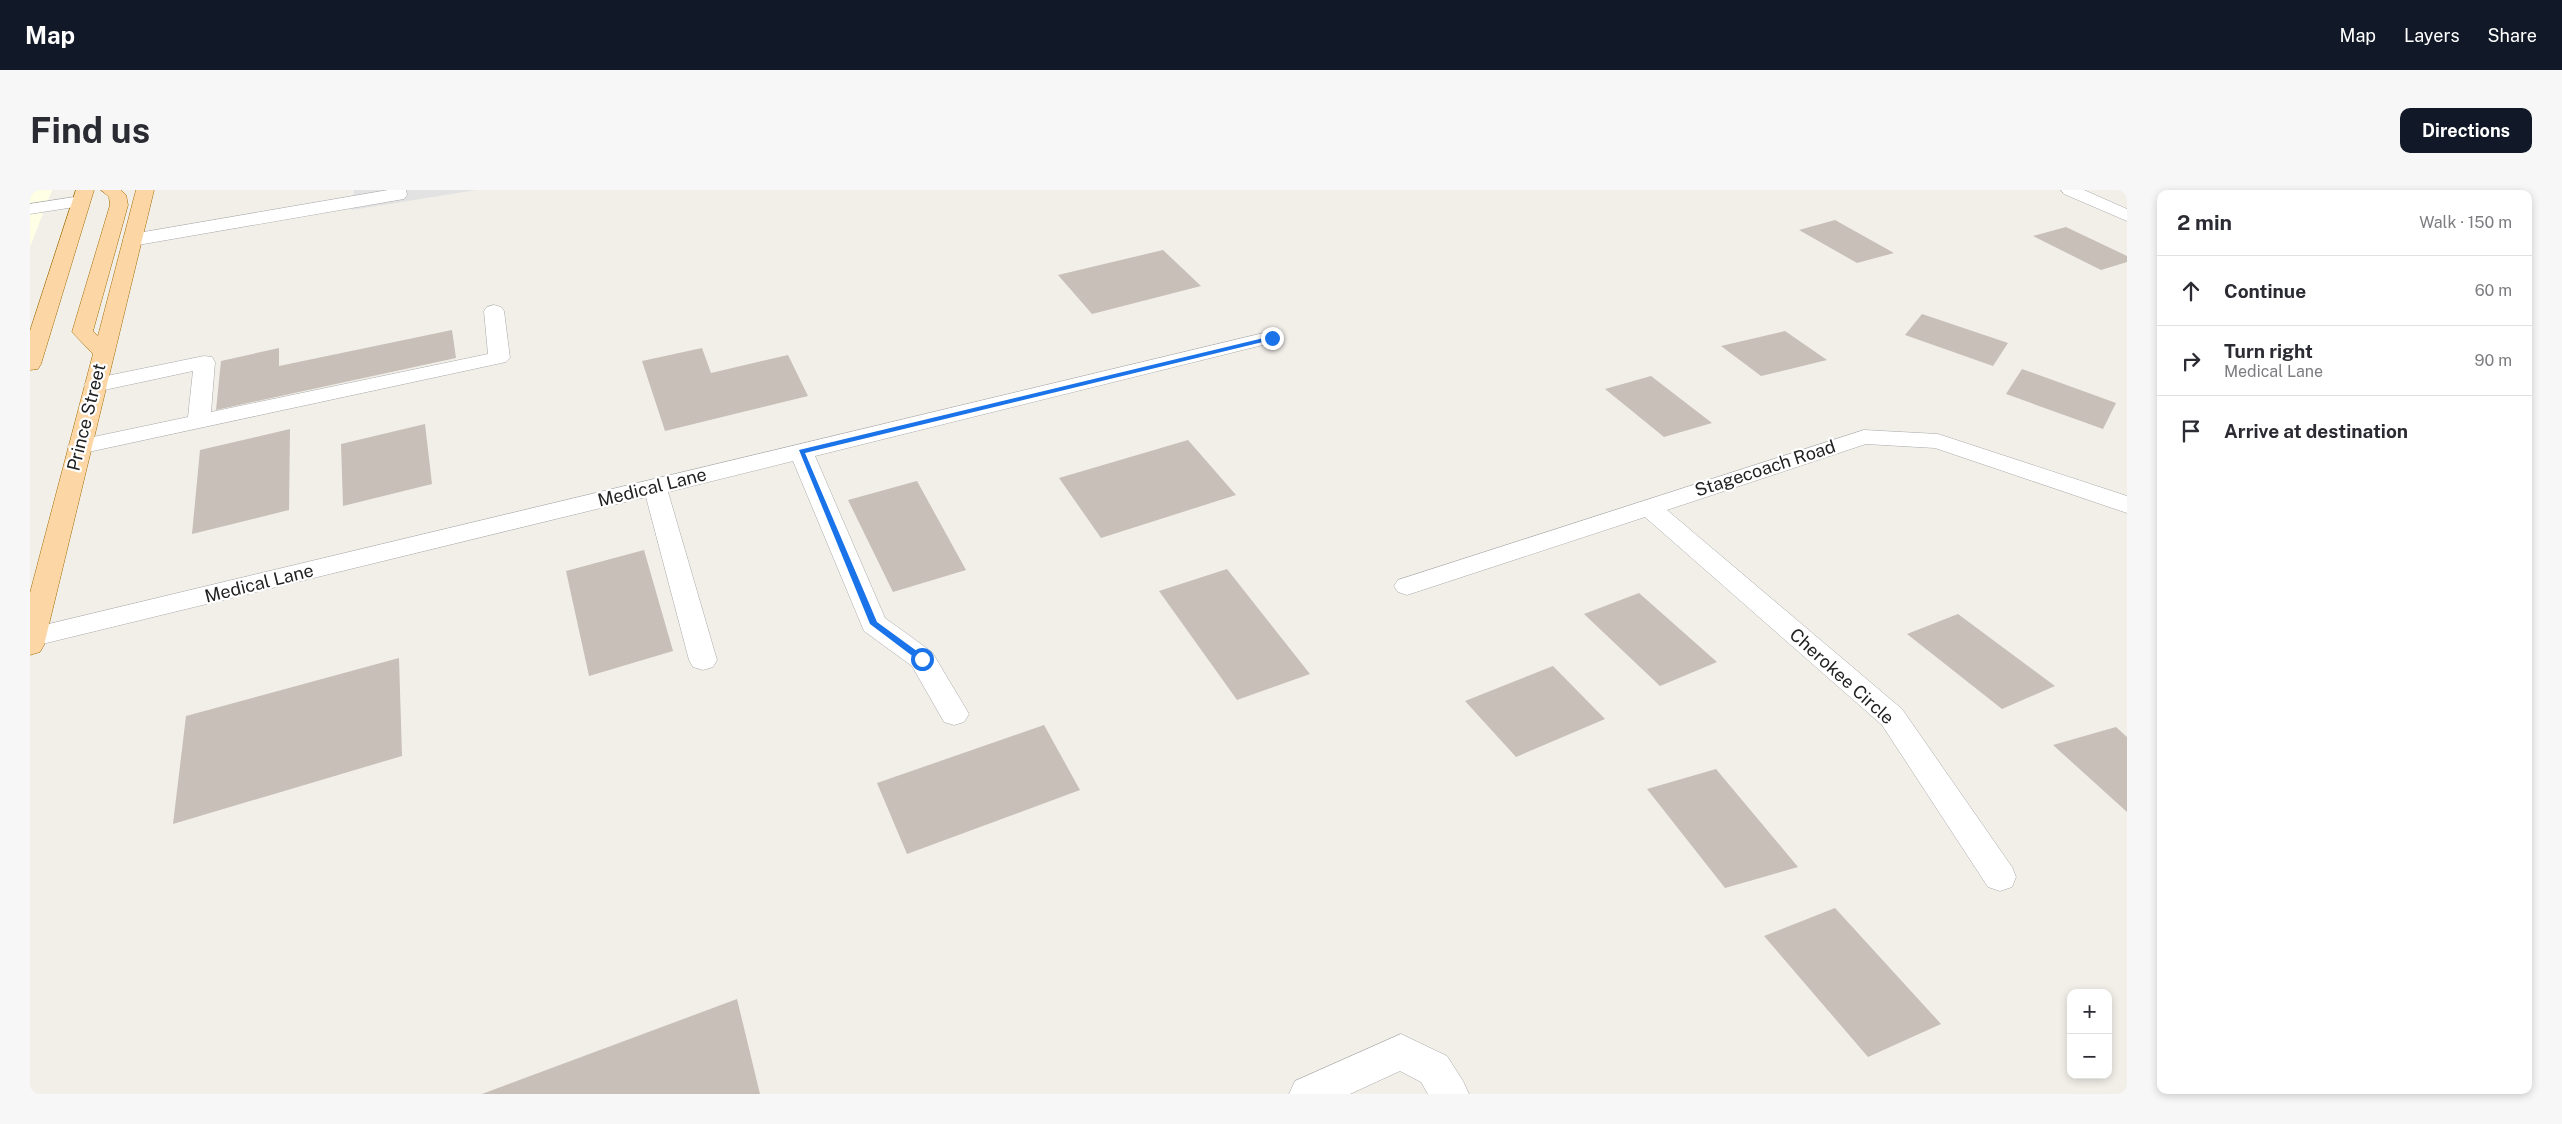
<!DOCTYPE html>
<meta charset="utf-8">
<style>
:root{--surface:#fff;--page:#f7f7f7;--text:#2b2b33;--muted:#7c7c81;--line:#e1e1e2;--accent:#111827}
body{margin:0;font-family:"Public Sans",sans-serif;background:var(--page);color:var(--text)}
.controls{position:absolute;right:15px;bottom:15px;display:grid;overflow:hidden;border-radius:10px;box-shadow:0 2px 8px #0003}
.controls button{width:45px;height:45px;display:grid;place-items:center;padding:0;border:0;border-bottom:1px solid var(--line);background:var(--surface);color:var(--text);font:25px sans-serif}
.stop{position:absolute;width:15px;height:15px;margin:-11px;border:4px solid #1a73e8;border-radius:50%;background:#fff}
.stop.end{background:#1a73e8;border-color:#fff;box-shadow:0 1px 5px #0008}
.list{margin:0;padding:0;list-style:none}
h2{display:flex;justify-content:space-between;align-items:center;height:65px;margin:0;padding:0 20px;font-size:21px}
h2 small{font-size:16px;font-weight:400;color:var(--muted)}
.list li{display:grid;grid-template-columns:32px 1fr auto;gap:15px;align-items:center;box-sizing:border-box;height:70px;padding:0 20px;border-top:1px solid var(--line)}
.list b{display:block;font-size:19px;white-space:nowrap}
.list p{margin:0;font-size:16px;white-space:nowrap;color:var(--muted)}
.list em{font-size:16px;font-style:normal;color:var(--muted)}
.icon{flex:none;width:28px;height:28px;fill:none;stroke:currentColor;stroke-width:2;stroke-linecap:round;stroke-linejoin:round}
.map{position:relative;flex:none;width:2097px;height:904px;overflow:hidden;border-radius:10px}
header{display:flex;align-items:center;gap:30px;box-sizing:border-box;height:70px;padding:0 25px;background:var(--accent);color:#fff}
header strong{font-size:24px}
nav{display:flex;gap:28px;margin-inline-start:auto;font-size:18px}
.intro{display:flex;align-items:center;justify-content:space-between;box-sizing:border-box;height:120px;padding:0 30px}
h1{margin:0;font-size:35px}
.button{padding:12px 22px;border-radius:10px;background:var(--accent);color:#fff;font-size:18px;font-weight:700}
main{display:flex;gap:30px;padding:0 30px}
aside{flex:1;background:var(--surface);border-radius:10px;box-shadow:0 2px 8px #0003}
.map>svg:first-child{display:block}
</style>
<header>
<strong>Map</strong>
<nav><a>Map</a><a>Layers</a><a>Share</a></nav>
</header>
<div class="intro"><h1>Find us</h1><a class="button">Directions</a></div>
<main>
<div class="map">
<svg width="2097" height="904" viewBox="0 0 2097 904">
<rect width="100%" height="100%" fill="#f2efe9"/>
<path fill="#ffffe5" d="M0,0H22L0,57Z"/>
<path fill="#e2e2e2" d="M324,0H446L322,20Z"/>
<path fill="#c7bfb8" d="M1805,30L1864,63L1827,73L1769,40Z
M2036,37L2097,66V72L2071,80L2003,46Z
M1133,60L1171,96L1062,124L1028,85Z
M1892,124L1978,153L1963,176L1875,145Z
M422,140L426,168L186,220L191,171L249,158V176Z
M1755,141L1797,170L1731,186L1691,156Z
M672,158L681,183L758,165L778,206L635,241L612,171Z
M1992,179L2086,213L2073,239L1976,204Z
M1621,186L1682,233L1634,247L1575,199Z
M395,234L402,294L313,316L311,254Z
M260,239L259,320L162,344L170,260Z
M1158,250L1206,305L1071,348L1029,288Z
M887,291L936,380L863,402L818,310Z
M614,360L643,461L559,486L536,381Z
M1197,379L1280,484L1207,510L1129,401Z
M1609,403L1687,472L1630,496L1554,424Z
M1928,424L2025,496L1972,519L1877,444Z
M369,468L372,566L143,634L156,526Z
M1523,476L1575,529L1486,567L1435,511Z
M1014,535L1050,600L877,664L847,593Z
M2086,537L2097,547V622L2023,555Z
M1686,579L1768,677L1695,698L1617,599Z
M1805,718L1911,834L1838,867L1734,746Z
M707,809L730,904H452Z"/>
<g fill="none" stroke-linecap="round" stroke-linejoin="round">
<g stroke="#a9a9a9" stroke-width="1">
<path id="minor" d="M358,0H376L377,5L374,9L368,10L102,56L95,54L93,50L95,46L102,44Z
M2031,0H2054L2097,19V31L2034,4Z
M51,6L57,7L60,11L57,15L0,24V14Z
M464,115L471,117L474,121L480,168L476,172L49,264L41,262L37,257L41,252L49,250L158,227L163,181L65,202L57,200L54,195L57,190L174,166L182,167L185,172L181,222L458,164L454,121L457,117Z
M1242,141L1249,143L1252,147L1249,151L785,266L855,428L902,462L939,524L934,532L924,535L914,532L882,476L834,441L763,271L638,302L687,470L683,477L673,480L663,477L659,470L616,307L0,457V439L2,438Z
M1834,240L1908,244L2097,306V323L1905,258L1836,254L1637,320L1872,519L1982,677L1986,687L1982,697L1970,701L1958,697L1852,535L1615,327L1377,405L1368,402L1364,396L1368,390Z
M1371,844L1417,866L1433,891L1439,904H1398L1391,892L1370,881L1320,904H1259L1265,891Z"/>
</g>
<g stroke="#a06b00" stroke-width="1">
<path id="major" d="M46,0H64L11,174L8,179L0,180V141Z
M71,0H91L96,5L98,15L63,141L68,146L106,0H124L14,455L10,462L0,465V403L63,164L42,142L80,15L79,7Z"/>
</g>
<use href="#minor" fill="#fff" fill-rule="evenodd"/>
<use href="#major" fill="#fcd6a4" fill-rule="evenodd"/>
</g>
<path fill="#1a73e8" d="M1242,146L1245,149L775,263L847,432L895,467V471H889L840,434L769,260Z"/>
<g text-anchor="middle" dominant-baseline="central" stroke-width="4.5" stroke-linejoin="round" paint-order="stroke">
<g font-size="18" fill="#222" stroke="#fff">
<text transform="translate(56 227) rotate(-76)">Prince Street</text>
<text transform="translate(1735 278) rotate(-18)">Stagecoach Road</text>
<text transform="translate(622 297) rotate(-14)">Medical Lane</text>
<text transform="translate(229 393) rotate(-14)">Medical Lane</text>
<text transform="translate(1812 486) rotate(42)">Cherokee Circle</text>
</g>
</g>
</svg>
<div class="controls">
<button>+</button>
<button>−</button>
</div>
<div class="stop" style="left:892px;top:469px"></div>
<div class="stop end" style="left:1242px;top:148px"></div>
</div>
<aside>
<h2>2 min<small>Walk · 150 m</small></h2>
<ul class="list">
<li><svg class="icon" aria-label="ahead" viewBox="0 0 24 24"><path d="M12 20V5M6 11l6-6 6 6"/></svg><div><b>Continue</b></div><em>60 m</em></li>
<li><svg class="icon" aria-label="right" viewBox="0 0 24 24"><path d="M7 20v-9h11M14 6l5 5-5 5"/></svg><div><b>Turn right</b><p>Medical Lane</p></div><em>90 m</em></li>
<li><svg class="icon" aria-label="arrive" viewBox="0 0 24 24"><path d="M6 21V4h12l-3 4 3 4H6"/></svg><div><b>Arrive at destination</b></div></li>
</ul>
</aside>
</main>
